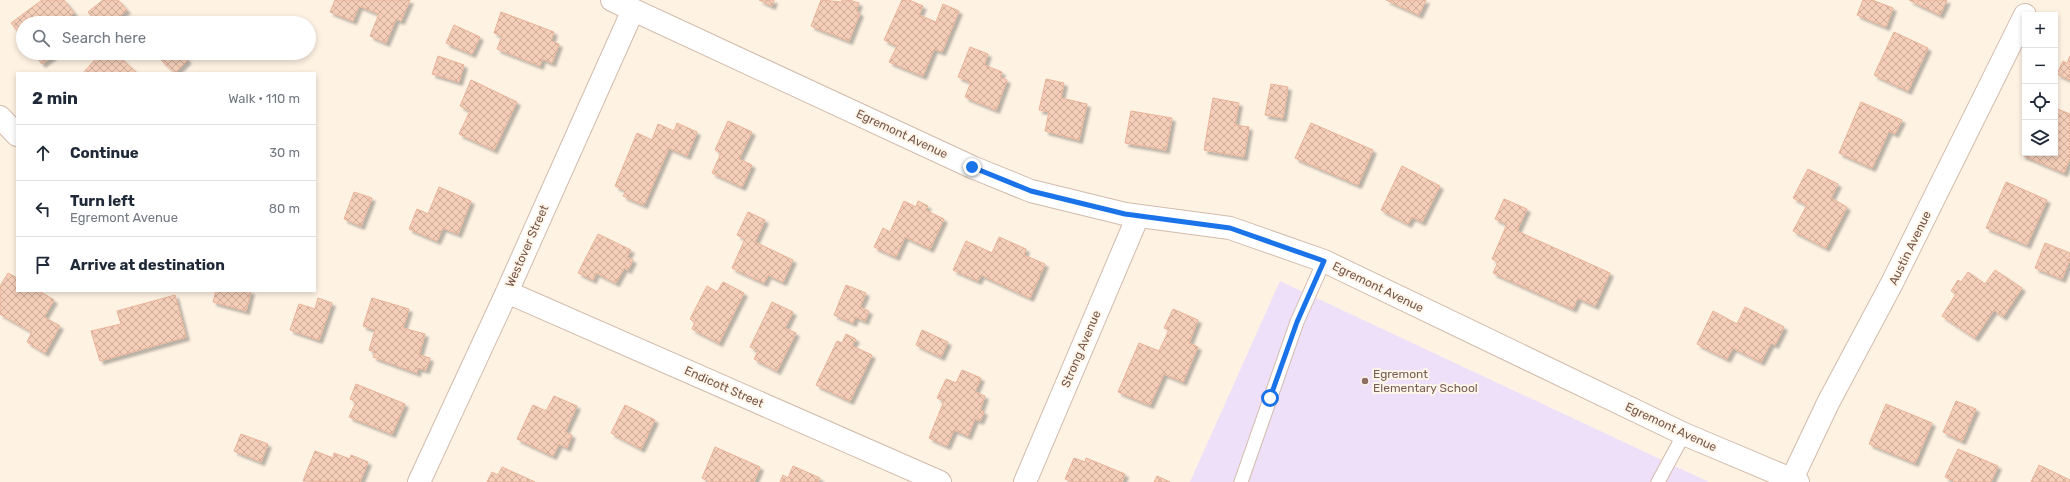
<!DOCTYPE html>
<meta charset="utf-8">
<style>
:root{--surface:#fff;--page:#f6f6f7;--text:#1f2937;--muted:#747a83;--line:#e0e1e3}
body{margin:0;font-family:Rubik,sans-serif;background:var(--page);color:var(--text)}
.controls{position:absolute;right:12px;top:12px;display:grid;overflow:hidden;border-radius:0px;box-shadow:0 2px 6px #0003}
.controls button{width:36px;height:36px;display:grid;place-items:center;padding:0;border:0;border-bottom:1px solid var(--line);background:var(--surface);color:var(--text);font:20px sans-serif}
.stop{position:absolute;width:12px;height:12px;margin:-9px;border:3px solid #1a73e8;border-radius:50%;background:#fff}
.stop.end{background:#1a73e8;border-color:#fff;box-shadow:0 1px 4px #0008}
.list{margin:0;padding:0;list-style:none}
h2{display:flex;justify-content:space-between;align-items:center;height:52px;margin:0;padding:0 16px;font-size:17px}
h2 small{font-size:13px;font-weight:400;color:var(--muted)}
.list li{display:grid;grid-template-columns:26px 1fr auto;gap:12px;align-items:center;box-sizing:border-box;height:56px;padding:0 16px;border-top:1px solid var(--line)}
.list b{display:block;font-size:15px;white-space:nowrap}
.list p{margin:0;font-size:13px;white-space:nowrap;color:var(--muted)}
.list em{font-size:13px;font-style:normal;color:var(--muted)}
.icon{flex:none;width:22px;height:22px;fill:none;stroke:currentColor;stroke-width:2;stroke-linecap:round;stroke-linejoin:round}
.map{position:relative;flex:none;width:2070px;height:482px;overflow:hidden}
.search{position:absolute;background:var(--surface);box-shadow:0 2px 6px #0003;left:16px;top:16px;width:300px;height:44px;display:flex;align-items:center;gap:10px;box-sizing:border-box;padding:0 14px;border-radius:22px;color:var(--muted);font-size:15px}
.panel{position:absolute;background:var(--surface);box-shadow:0 2px 6px #0003;left:16px;top:72px;width:300px;height:220px;border-radius:0px}
.map>svg:first-child{display:block}
</style>
<div class="map">
<svg width="2070" height="482" viewBox="0 0 2070 482">
<defs>
<pattern id="building-cross-hatch" width="8" height="8" patternUnits="userSpaceOnUse"><rect width="8" height="8" fill="#f5ceb9"/><path d="M0 0l8 8M0 8l8-8" fill="none" stroke="#cbaa98"/></pattern>
<filter id="shadow"><feDropShadow dx="3.5" dy="3.5" stdDeviation="1" flood-color="#0004"/></filter>
</defs>
<rect width="100%" height="100%" fill="#fef2e3"/>
<path fill="#efe0fa" d="M1280,281L1709,482H1190Z"/>
<path fill="url(#building-cross-hatch)" stroke="#e9b398" filter="url(#shadow)" d="M42,0H64L74,13L64,20L66,23H23V38L11,23Z
M103,0H118L127,10L111,23H97L88,12Z
M335,0H410L401,21L396,19L386,43L370,36L379,14L359,6L353,21L330,12Z
M759,0H774L772,6Z
M821,0L842,2V0H849L859,3L856,11L860,13L849,41L811,26Z
M902,0H909L923,6L919,15L936,22L943,4L959,11L942,52L934,49L923,76L889,62L897,46L884,40Z
M1386,0H1426L1419,15Z
M1863,0H1872L1893,8L1886,27L1857,15Z
M1909,0H1947L1940,15Z
M501,12L554,32L551,41L559,44L552,63L542,59L540,66L497,49L502,36L494,33Z
M454,25L480,37L472,54L446,43Z
M1894,32L1928,48L1908,91L1874,75Z
M970,47L988,54L984,65L1002,72L1000,77L1007,80L996,110L965,97L971,82L958,77Z
M34,53H57L42,64Z
M101,53H115L137,73H83Z
M169,53H181L188,60L175,73L161,60Z
M438,56L464,65L459,82L432,74Z
M2070,56V80L2057,74L2063,61L2067,63Z
M1046,79L1064,83L1061,98L1087,104L1079,140L1045,131L1049,112L1039,110Z
M471,80L517,102L494,150L459,134L470,111L460,106Z
M1271,84L1288,87L1283,118L1265,115Z
M1213,98L1239,103L1235,125L1249,127L1244,157L1204,150Z
M1861,102L1902,120L1895,134L1889,131L1872,168L1839,153Z
M2055,108L2070,114V158L2064,173L2022,155L2025,147V153H2055Z
M1131,111L1172,118L1166,150L1125,143Z
M728,121L752,132L739,159L752,165L742,187L712,173L721,153L715,150Z
M677,123L697,132L687,156L669,148L644,205L623,196L626,191L615,186L637,133L652,140L658,124L674,131Z
M1311,123L1373,150L1358,185L1295,158Z
M1402,166L1440,186L1422,222L1412,217L1408,224L1381,210Z
M1808,169L1838,184L1831,198L1847,207L1826,248L1793,231L1807,205L1793,198Z
M2006,182L2047,200L2027,245L1986,228Z
M439,187L471,201L458,234L443,228L437,241L409,229L417,209L428,214Z
M354,192L372,198L361,226L344,219Z
M1504,199L1527,209L1517,231L1610,273L1595,306L1578,298L1573,309L1493,273L1498,262L1492,259L1507,224L1495,219Z
M904,201L916,207L918,201L928,206L925,210L944,219L930,249L905,237L896,257L874,247L883,228L890,232Z
M748,212L765,220L755,242L793,260L783,282L768,275L764,283L732,268L745,239L737,235Z
M598,234L631,250L627,257L633,260L628,270L624,268L616,283L596,273L593,280L578,273Z
M999,237L1026,249L1024,255L1045,264L1030,298L981,275L978,281L953,270L966,241L992,253Z
M2045,243L2070,253V259L2062,279L2035,268Z
M1995,270L2022,288L2003,317L1994,310L1975,338L1942,316L1956,294L1951,291L1958,280L1961,282L1968,272L1985,284Z
M8,273L17,278V291H39L54,300L44,317L60,326L45,353L27,342L32,332L0,314V286Z
M723,282L744,293L719,343L692,329L695,322L690,319L707,286L717,292Z
M846,285L866,293L860,307L869,311L865,321L855,317L853,323L834,315Z
M216,291H251L246,311L213,302Z
M175,295L186,337L100,361L91,331L121,324L117,311Z
M318,298L332,303L319,340L290,330L299,304L315,309Z
M372,298L409,309L403,328L425,334L419,355L430,358L426,370L418,368L417,373L373,357L375,352L369,350L375,330L363,326Z
M772,302L793,312L785,328L796,333L777,371L754,359L758,351L750,347Z
M1745,307L1784,327L1775,345L1771,343L1761,362L1733,348L1727,359L1697,344L1713,311L1737,324Z
M1173,309L1198,320L1189,343L1198,347L1183,382L1164,374L1150,405L1118,392L1139,343L1159,351L1169,330L1164,328Z
M922,330L948,342L941,357L916,345Z
M846,334L856,339L852,346L872,355L850,401L816,385L837,341L842,343Z
M962,370L981,378L975,392L985,396L980,410L984,412L980,421L975,419L968,436L954,430L947,446L929,438L944,401L937,398L946,379L956,383Z
M356,384L405,404L392,434L349,417L356,402L350,399Z
M554,396L577,406L565,432L572,435L567,448L559,444L553,456L517,439L533,405L546,411Z
M1956,401L1976,409L1962,441L1943,432Z
M1886,404L1932,423L1915,463L1869,444Z
M625,405L655,420L641,449L611,433Z
M241,434L268,444L261,462L234,451Z
M715,447L760,467L754,482H710L702,478Z
M1958,449L1998,466L1991,482H1956L1945,477Z
M315,451L333,458L334,453L350,459L351,455L368,462L360,482L303,481Z
M1074,458L1085,462L1086,458L1125,474L1122,482H1072L1065,479Z
M2039,465L2070,480V482H2031Z
M793,466L820,478L818,482H780L783,475L788,478Z
M502,467L535,482H487L492,472L498,475Z
M1157,476L1170,482H1154Z"/>
<g fill="none" stroke-linecap="round" stroke-linejoin="round">
<g stroke="#d2bbab" stroke-width="15">
<path id="service" d="M1241,482L1297,322L1324,261
M1658,482L1684,434"/>
</g>
<g stroke="#d2bbab" stroke-width="24">
<path id="minor" d="M612,0L972,167L1031,191L1125,214L1230,228L1324,261L1684,434L1798,482
M0,117L17,135
M507,292L940,482
M1792,479L1828,403L1892,283L2025,15
M419,482L507,292L633,10
M1025,482L1138,216"/>
</g>
<use href="#service" stroke="#fff" stroke-width="13"/>
<use href="#minor" stroke="#fff" stroke-width="22"/>
</g>
<g fill="none" stroke-linecap="round" stroke-linejoin="round">
<path stroke="#1a73e8" stroke-width="5" d="M972,167L1031,191L1125,214L1230,228L1324,261L1297,322L1270,398"/>
</g>
<circle fill="#8d6e63" stroke="#fff6eb" stroke-width="1.5" cx="1365" cy="381" r="4"/>
<g text-anchor="middle" dominant-baseline="central" stroke-width="4" stroke-linejoin="round" paint-order="stroke">
<g font-size="12" fill="#785647" stroke="#fff6eb">
<text transform="translate(902 134) rotate(25)">Egremont Avenue</text>
<text transform="translate(527 246) rotate(-66)">Westover Street</text>
<text transform="translate(1910 248) rotate(-64)">Austin Avenue</text>
<text transform="translate(1378 287) rotate(26)">Egremont Avenue</text>
<text transform="translate(1081 349) rotate(-67)">Strong Avenue</text>
<text transform="translate(724 387) rotate(24)">Endicott Street</text>
<text transform="translate(1671 427) rotate(25)">Egremont Avenue</text>
</g>
<g font-size="12" fill="#785e54" stroke="#fff6eb" text-anchor="start">
<text x="1373" y="374">Egremont<tspan x="1373" dy="14">Elementary School</tspan></text>
</g>
</g>
</svg>
<div class="controls">
<button>+</button>
<button>−</button>
<button><svg class="icon" aria-label="locate" viewBox="0 0 24 24"><circle cx="12" cy="12" r="6"/><path d="M12 2v4M12 18v4M2 12h4M18 12h4"/></svg></button>
<button><svg class="icon" aria-label="layers" viewBox="0 0 24 24"><path d="M12 4l9 5-9 5-9-5zM3 14l9 5 9-5"/></svg></button>
</div>
<div class="stop" style="left:1270px;top:398px"></div>
<div class="stop end" style="left:972px;top:167px"></div>
<div class="search"><svg class="icon" aria-label="search" viewBox="0 0 24 24"><circle cx="10" cy="10" r="6"/><path d="M15 15l6 6"/></svg>Search here</div>
<section class="panel">
<h2>2 min<small>Walk · 110 m</small></h2>
<ul class="list">
<li><svg class="icon" aria-label="ahead" viewBox="0 0 24 24"><path d="M12 20V5M6 11l6-6 6 6"/></svg><div><b>Continue</b></div><em>30 m</em></li>
<li><svg class="icon" aria-label="left" viewBox="0 0 24 24"><path d="M17 20v-9H6M10 6l-5 5 5 5"/></svg><div><b>Turn left</b><p>Egremont Avenue</p></div><em>80 m</em></li>
<li><svg class="icon" aria-label="arrive" viewBox="0 0 24 24"><path d="M6 21V4h12l-3 4 3 4H6"/></svg><div><b>Arrive at destination</b></div></li>
</ul>
</section>
</div>
